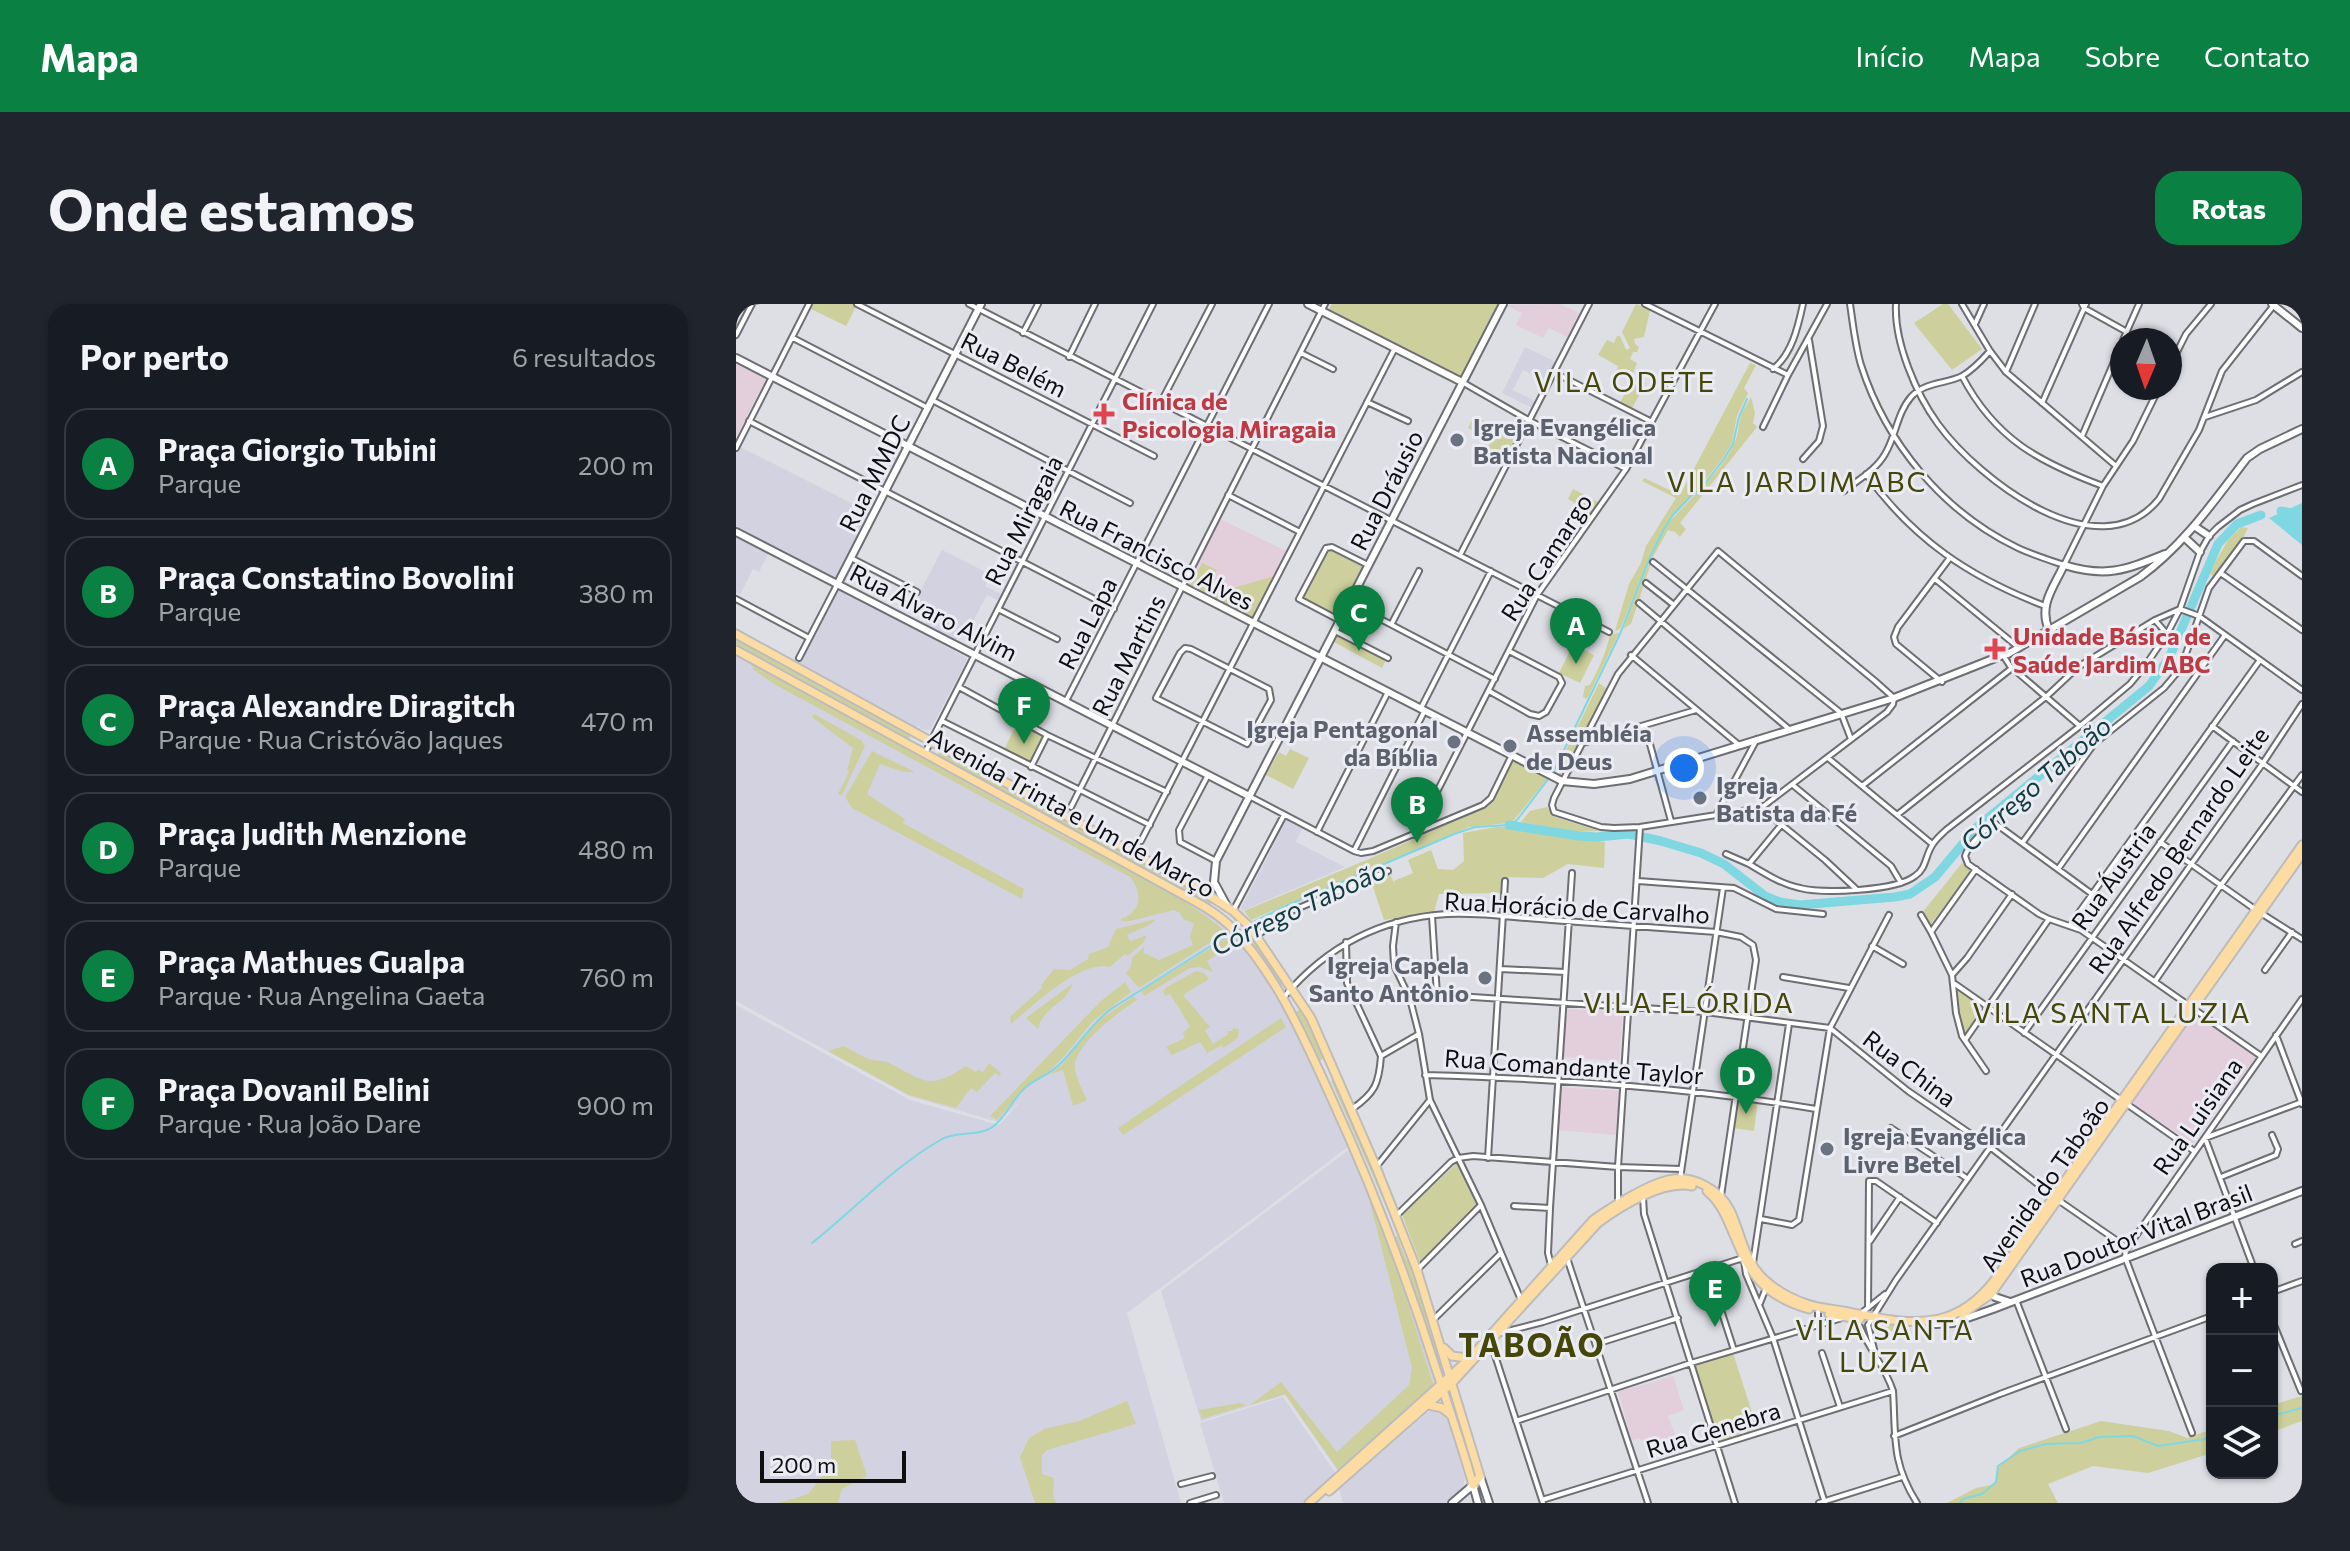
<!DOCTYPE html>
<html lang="pt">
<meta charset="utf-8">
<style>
:root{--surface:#171b24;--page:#20242c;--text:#f1f3f6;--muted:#9ea1a6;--line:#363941;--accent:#0b8043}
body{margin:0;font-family:Commissioner,sans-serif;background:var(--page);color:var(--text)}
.controls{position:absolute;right:24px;bottom:24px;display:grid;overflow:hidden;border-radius:16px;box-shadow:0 2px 6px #0004}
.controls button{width:72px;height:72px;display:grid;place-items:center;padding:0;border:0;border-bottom:2px solid var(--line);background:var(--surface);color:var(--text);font:40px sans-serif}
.compass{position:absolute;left:1374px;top:24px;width:72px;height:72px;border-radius:50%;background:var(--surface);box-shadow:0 2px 6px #0004;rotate:182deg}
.scale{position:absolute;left:24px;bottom:20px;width:146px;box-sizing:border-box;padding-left:8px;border:4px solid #0e0e11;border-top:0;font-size:22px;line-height:28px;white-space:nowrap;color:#0e0e11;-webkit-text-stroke:6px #ebebf3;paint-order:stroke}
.you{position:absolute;left:948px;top:464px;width:28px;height:28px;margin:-20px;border:6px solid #fff;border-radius:50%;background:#1a73e8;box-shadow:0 0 0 12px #1a73e833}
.badge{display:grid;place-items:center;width:52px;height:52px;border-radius:50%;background:var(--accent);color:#fff;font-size:26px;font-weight:700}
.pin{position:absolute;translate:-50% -66px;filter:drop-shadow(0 2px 4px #0008)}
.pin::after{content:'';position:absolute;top:42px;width:28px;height:24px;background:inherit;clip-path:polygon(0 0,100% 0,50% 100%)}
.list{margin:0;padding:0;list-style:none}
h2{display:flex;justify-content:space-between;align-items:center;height:104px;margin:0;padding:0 32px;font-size:34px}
h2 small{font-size:26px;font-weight:400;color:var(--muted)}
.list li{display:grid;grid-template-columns:52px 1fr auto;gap:24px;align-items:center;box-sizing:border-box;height:112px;margin:0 16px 16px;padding:0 16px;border:2px solid var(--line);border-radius:24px}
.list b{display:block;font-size:30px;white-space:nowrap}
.list p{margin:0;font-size:26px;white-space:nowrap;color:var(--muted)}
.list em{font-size:26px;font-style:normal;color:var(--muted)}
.icon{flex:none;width:44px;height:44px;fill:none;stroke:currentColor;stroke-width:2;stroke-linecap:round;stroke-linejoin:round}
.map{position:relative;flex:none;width:1566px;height:1199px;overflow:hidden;border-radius:24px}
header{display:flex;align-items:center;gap:48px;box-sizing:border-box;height:112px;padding:0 40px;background:var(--accent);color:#fff}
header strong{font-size:38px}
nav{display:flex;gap:44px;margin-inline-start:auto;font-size:28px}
.intro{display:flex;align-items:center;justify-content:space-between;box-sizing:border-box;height:192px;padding:0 48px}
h1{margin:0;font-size:56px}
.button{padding:20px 36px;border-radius:24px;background:var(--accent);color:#fff;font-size:28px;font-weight:700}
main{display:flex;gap:48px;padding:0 48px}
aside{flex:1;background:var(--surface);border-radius:24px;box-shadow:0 2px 6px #0004}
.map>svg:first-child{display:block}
</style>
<header>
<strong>Mapa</strong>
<nav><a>Início</a><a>Mapa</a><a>Sobre</a><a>Contato</a></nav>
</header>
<div class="intro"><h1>Onde estamos</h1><a class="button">Rotas</a></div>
<main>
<aside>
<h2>Por perto<small>6 resultados</small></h2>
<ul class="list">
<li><span class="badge">A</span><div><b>Praça Giorgio Tubini</b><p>Parque</p></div><em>200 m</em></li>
<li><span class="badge">B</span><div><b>Praça Constatino Bovolini</b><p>Parque</p></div><em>380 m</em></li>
<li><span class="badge">C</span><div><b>Praça Alexandre Diragitch</b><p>Parque · Rua Cristóvão Jaques</p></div><em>470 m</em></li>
<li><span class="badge">D</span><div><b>Praça Judith Menzione</b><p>Parque</p></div><em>480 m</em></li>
<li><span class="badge">E</span><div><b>Praça Mathues Gualpa</b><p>Parque · Rua Angelina Gaeta</p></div><em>760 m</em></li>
<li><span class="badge">F</span><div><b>Praça Dovanil Belini</b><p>Parque · Rua João Dare</p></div><em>900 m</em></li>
</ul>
</aside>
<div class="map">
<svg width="1566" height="1199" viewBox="0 0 1566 1199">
<rect width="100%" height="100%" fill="#dedee5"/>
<path fill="#d3d2e1" d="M789,43L820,58L810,77L787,66L777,86L801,98L798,105L766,89Z
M149,132L170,143L159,163L139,152Z
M4,143L135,209L101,276L0,225V151Z
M0,230L33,248L23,268L17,265L4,291L0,289Z
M206,246L254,270L249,282L265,290L262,296L251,291L235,321L229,319L220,337L188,321L194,309L177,301Z
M102,283L229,353L231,356L194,426L183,425L184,423L182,422L180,424L61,358Z
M0,350L235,477L311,521L393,563L469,607L491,625L508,643L542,692L569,742L613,842L391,1009L445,1199H0V701L174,796L263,821L288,793L262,818L173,792L0,697Z
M551,515L567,523L560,538L609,563L506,607L505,604Z
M614,845L649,925L699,1076L697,1084L603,1169L549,1091L465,1117L425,987Z
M547,1093L601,1171L571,1199H488L464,1119Z
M697,1104L709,1108L712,1115L729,1174L727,1183L709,1199H607L603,1185Z"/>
<path fill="#e3cedc" d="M824,0L843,9L831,33L813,24L807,34L780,21L786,9L769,1Z
M0,58L31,73L0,133Z
M484,215L552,248L528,297L495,307L449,283Z
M830,705L887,708L883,757L826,753Z
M1459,710L1521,752L1457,839L1400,802L1397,796Z
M824,783L883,787L880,831L821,826Z
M937,1072L948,1106L932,1112L945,1147L922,1153L916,1134L905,1137L904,1134L896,1136L882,1088Z"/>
<path fill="#cdd09c" d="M75,0H118L121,1L110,22L73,4Z
M596,0H763L725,73L593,5Z
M900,0L914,6L908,33L898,35L899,40L903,43L901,48H897L894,55L901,59L896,72L910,79L895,106L883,100L897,75L881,66L882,62L862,51L871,36L878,39L881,32H884L890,46L894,44L886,28Z
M1207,0H1212L1246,45L1216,66L1178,19Z
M1014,59L1020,61L1008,84L1012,89L1001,112L996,139L987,154L961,187L936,211L930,222C951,196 984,171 998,140C1002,132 1002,124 1004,116C1005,108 1011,101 1015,93L1019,109L1017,119L1021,123L944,219L950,225L944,233L939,228L932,226L917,253L895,320L887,325L921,239L884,325L879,327L893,280L905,259L910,242L940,194L906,177L908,174L944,191Z
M738,112L757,121L750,134L732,124Z
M765,119L784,129L771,154L752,143Z
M837,185L864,199L852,215L835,207L839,199L832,195Z
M1505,223L1512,224C1503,242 1491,258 1478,273L1473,269L1492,236Z
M592,243L630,262L602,311L596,310L565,295Z
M466,259L481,266L470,289L454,281Z
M539,272L517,318L469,292Z
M601,329L650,356L646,364L596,337Z
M883,329L851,395L847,393L849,382L854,381C863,364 870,349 874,330Z
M0,334L175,430L173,435L0,340Z
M837,341L858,351L844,379L823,369Z
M15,360C116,414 216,471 316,526C375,558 439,584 490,628L403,684L390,669L395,662L396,654L408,643V649L423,656L457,641L454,633L458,619L448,616L444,609L438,606L394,617H385V615C406,607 407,590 394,573L38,380L18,366Z
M863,379L871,385L824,472L819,469Z
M78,410L125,436L129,442L106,491L102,490L113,468L111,466L117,444L76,413Z
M282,417L310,432L294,462L267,448Z
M554,445L573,454L557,485L530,471L543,448L550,452Z
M136,447L179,468H168L144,460L131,490L169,515L167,519L288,585L286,595L116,504L109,493Z
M203,447L475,598L476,604L201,451Z
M777,455L812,474L778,516L772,519L733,523L515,616L508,607L633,555L754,501Z
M811,503L819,513L863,527L839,528L785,518L794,507Z
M760,523H786L793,526L869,538L868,564L832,560L807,574L768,573L765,589L703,590L698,608L648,616L635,577L654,570L659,581L658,577L677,569L672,556L695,546L702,565L717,566L728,557L727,529Z
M1226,559L1236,566L1195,620L1186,609Z
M420,615L413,621L391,631L394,637L411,631L407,639L392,652L389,650L374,663C345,655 297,702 275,720L274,713L306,684L305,681L318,665L334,666L352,655L353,650L372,643L380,625Z
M509,623L515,630L549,680L545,682L519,644L502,626Z
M494,632L498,638L471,657L477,668L464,663L454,664L408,692L405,687Z
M460,667L468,669L473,675L447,691L474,723L469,726L477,740L492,730L491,727H496L497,724L503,725L502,734L487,744L486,741L471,749L464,738L436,751L430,743L449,734L447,729L454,722L434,690L429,692L427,687L431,683Z
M389,678L395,688L357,717L324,757L307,772L290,782L261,816L254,812L365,697Z
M337,679C329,702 308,701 302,725L290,714Z
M1220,683L1250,704L1228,733L1221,709Z
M398,692L401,696C383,708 335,742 339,766C341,776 347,787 351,796L337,802L327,766L313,771L326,761L359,719Z
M566,705L590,753L583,757L559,708Z
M545,714L550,723L387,831L382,824Z
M108,742C117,747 128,754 137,756C143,757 149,756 155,760C190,778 194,786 230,762L240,768L242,766L247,768L253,759L265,769L263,772L259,769L241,788L235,784L220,804L173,791L92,747Z
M1005,769L1026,772L1023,794L1002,791Z
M599,775L657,907L653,909L595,777Z
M1002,793L1022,796L1018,827L997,824Z
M722,858L741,902L685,960L666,911Z
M631,887L648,925L697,1079L695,1084L603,1167L549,1090L514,1101L545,1078L601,1148L673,1081L676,1064Z
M661,932L670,955L674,958L708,1067L705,1070L658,934Z
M1136,1018L1171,1022V1029L1135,1025Z
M997,1049L1022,1127L982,1140L958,1061Z
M1566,1092V1117L1536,1128V1101Z
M391,1097L400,1120L311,1146L306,1151V1170L318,1174L317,1191L320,1199H299L284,1153L293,1134L308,1125L343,1117Z
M504,1099L511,1101L466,1115L463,1106Z
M1365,1117L1433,1127L1451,1134L1476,1125V1149L1412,1169L1357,1162L1312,1180L1322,1199H1211L1240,1184L1260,1180L1261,1165L1283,1144Z
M119,1136L131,1172L106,1185L102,1199H43L72,1190L95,1161V1137Z"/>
<path fill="#7fd7e1" d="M1566,199V241L1533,214Z"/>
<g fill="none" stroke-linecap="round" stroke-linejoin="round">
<path stroke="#7fd7e1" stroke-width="2" d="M817,469L884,330L915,251L928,225L937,211L956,191L963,187L988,155L997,140L1003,113L1011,95
M513,620L550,602L718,530L739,523L773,521L781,516L813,474
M76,939C119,905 157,863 206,835C222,826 244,834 259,821C271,811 277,794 290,783C301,774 315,770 325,759C343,741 354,721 375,705L497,628
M1536,1112L1566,1104
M1224,1199L1227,1195L1246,1190L1260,1178L1262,1162L1284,1147L1310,1140L1345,1139L1363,1133L1397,1132L1422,1142L1476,1134"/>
<path stroke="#7fd7e1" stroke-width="9" d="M1545,207L1566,211
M773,521L843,532L861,533L893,530L925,537L965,549L988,560L1029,592L1044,598L1064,601L1159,593L1174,590L1199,573L1241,523L1413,382L1433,354L1482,240L1501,220L1525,211"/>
<g stroke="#6d6d74" stroke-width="8">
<path id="minor" d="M121,0L418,152
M233,0L873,328
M909,0L1052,71
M1114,0C1117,20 1119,41 1125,61C1150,139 1207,208 1282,244C1297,251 1313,256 1328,261L1367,182L1397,137L1423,84
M1160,0C1158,38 1180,90 1202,120C1242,175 1363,269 1423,195L1463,126L1486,67L1538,1
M1226,0L1254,47L1270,68L1380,162
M1346,0L1348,4L1391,28
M1239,20L1248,0
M287,29L302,0
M0,31L16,0
M57,34L192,104
M1387,36L1403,0
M565,49L597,65
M333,53L359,0
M1434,62L1450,30L1475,0
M1037,65C1056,50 1062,23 1067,0
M1270,68L1299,0
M819,69L916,118
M1226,72C1259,135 1303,158 1367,182
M726,78L794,117L890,165
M196,96L394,199
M425,98L476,0
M631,98L672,117
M1306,99L1350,0
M1469,113L1520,96L1566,68
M13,117L378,305
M1027,123L1052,71L1091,0
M1346,132L1386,39
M0,144L73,0
M1067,155L1083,137L1087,122L1073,36
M1130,170C1178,236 1233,273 1309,302
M1108,187C1122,176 1140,166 1149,150C1160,132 1161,109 1175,93C1188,78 1210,80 1226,72C1237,66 1246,56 1254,47
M492,191L564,228
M982,247L1139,377L1158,394L1157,400L1151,408L1025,504L904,523L878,524L865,523L818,508L816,501L818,494L882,370Z
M724,251L853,0
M115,254L181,288
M917,258L1105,409L1115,435
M1486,270L1566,326
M1199,275L1282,343
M910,279L938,301
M0,295L73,334
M612,298L759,375
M903,299L1053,425
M262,305L321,335
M603,316L563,295L590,244L596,243L632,261
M1419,316L1431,330
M656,319L683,267
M599,327L652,354
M449,344L455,345L533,385L535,396L511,440L420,394L444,349Z
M895,351L1003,441
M1267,351L1274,362L1344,422
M63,354L102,279
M1206,378L1160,340L1158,333L1162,323L1213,255
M223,383L311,431L431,488
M753,387L794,410L803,412L810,408L826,379L823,373L773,347
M330,397L533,0
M685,404L755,267
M206,417L414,521
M909,422L935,517
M1476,422L1566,488
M847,439L960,406
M189,449L417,0
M1092,454L1195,539
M295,463L311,431
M472,471L443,526L444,538L480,557
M1058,482L1155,562L1165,579
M1126,482L1276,364
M513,492L618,547L625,549L637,547L747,501L755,494L775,453
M335,503L589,0
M1025,504L1089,556L1120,585
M980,511L1021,435
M1161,511L1311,392L1342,363L1419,316L1444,305L1463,312L1566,386
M1046,520L1013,560C1030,570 1045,580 1064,584C1087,590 1160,587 1179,572C1191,564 1189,551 1197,540C1200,535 1206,530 1210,526L1344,422L1394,380L1409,362L1431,330L1444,305L1464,248L1473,232L1482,223L1504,206L1517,200L1566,181
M581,528L651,390
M679,531L801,291L890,165L979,0
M405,537L659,44
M1287,538L1358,440L1428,384L1445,364L1473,284L1508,237H1518L1566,272
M1424,538L1520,606L1566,635
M618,547L688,408
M990,550L1013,560
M1322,565L1489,331
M902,577L998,584L1040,605L1087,610
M1356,590L1260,520C1248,525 1233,540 1229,552L1232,560L1303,610L1313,615L1345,626L1525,752
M497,607L548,511
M1185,611L1195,628L1216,671L1220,709L1226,732L1250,767
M696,612L701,691
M660,618L657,642L658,661L674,695L683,730L694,796L745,901L785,996
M1334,621L1524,356
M1195,628L1240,565
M521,632L548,610L652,567
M610,638L611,679L645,752
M1136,642L1167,660
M764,665L829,668
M1529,666L1556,628
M1216,671L1231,654L1276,590
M1047,673L1113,684
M1419,677L1485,581L1566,471
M1219,680L1458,847
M548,693C590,643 645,614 711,610C745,608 781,614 815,616C870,620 925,624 980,628L1005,633L1017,641L1020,656L985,892
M674,695L701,691L721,692L969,708L1094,724L1172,787L1254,843L1322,896L1390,943
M1288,729L1497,437
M1540,731L1566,800
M1229,736L1313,615
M689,771C820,775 951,783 1080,805
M616,805C639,789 643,780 645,752L683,730
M1155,824L1232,875
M752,854L769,577
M640,863L694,796
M1485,873L1540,851L1542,845L1536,831
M944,875L987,584
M907,893L908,910L999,1199
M882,900V863L904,523
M778,902L814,904
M660,912L715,858L722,854L737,852L882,863L945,865
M1025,915L1056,921L1063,916L1094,724L1153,611
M1134,937L1164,893
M1559,940L1566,937
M831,954L912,1199
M1008,957L1010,970L1037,1034L1089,1199
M1017,959L1053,720
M815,961L812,949L814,904L836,569
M682,965L745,901
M1518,965L1469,834L1566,798
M972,966L998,1046
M1536,988L1566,977
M1149,990L1123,1011L1121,1015C1129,1041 1149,1061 1157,1087C1160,1133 1155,1158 1181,1199
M1280,996L1330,1125
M1024,999L1030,984
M1132,1004L1133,877H1140L1201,919
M697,1016L765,949
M1536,1016L1565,1087
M1075,1021L1082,1015V1008
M764,1029L807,1018L1007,954
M755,1039L807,1199
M860,1040L942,1014
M1138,1045L1132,1021L1160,976L1527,459L1566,400
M1086,1049L1104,1103
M780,1117L955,1059L1106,1014
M1456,1129L1389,953L1390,946L1566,695
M1158,1132L1264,1090L1476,1012
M445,1180L476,1172
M806,1196L1157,1087
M454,1199L480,1191
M1083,1199L1166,1173"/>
</g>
<g stroke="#6d6d74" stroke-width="10">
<path id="tertiary" d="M572,0L726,78
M1536,0L1566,24
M0,54L826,477L858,480L894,475L1158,394L1272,349
M1458,222L1473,232
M0,228L513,492
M1449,234L1464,248
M102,279L245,0
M1313,326C1302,301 1318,283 1328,261C1371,274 1389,266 1429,250
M1272,350L1404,273C1448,241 1478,197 1511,154L1524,145L1566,125
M492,604L478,578L480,557L767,0
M1253,987L1259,993L1274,998
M1200,1020L1217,1019L1257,1005L1566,887
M744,1172L753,1199
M716,1199L737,1181L742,1199"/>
</g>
<g stroke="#bcbcbc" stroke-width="11">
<path id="primary" d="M0,330L463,585L497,607L514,623L575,714L640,863L681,966L744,1172L737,1181
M0,346L431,582C454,595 479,606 497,625C542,673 568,734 595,793C636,882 670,971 700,1065C713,1104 726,1142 737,1181
M971,887C983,897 989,910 995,924C1013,967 1024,991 1073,1005
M1093,1010L1124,1015
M1226,1010L1255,990L1566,550
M708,1044L716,1052L731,1054
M693,1101L706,1104L715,1111
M593,1187L717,1078L862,919C885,902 927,876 956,882
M573,1199L734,1054L857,916C875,903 911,881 932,876C956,870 983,885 994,906C1005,929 1008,958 1029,976C1040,986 1056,995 1071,1000C1082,1004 1095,1005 1107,1007C1138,1013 1172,1022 1203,1015C1225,1010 1244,995 1258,977L1566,541"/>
</g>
<use href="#minor" stroke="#fff" stroke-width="4"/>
<use href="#tertiary" stroke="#fff" stroke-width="6"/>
<use href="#primary" stroke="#fddca3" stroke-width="7"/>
</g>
<g fill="#e0444e" stroke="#ebebf3" stroke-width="3">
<path d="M364 98h8v8h8v8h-8v8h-8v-8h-8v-8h8z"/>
<path d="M1255 333h8v8h8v8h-8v8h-8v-8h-8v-8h8z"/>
</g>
<g fill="#6b7280" stroke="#ebebf3" stroke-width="3">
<circle cx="721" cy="136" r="8"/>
<circle cx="718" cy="438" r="8"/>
<circle cx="774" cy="442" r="8"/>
<circle cx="964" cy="494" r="8"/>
<circle cx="749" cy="674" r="8"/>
<circle cx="1091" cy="845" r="8"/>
</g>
<g text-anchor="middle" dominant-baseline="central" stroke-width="6" stroke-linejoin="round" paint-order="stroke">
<g font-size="24" fill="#0e0e11" stroke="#ebebf3">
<text transform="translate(278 60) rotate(27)">Rua Belém</text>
<text transform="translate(138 169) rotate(-63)">Rua MMDC</text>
<text transform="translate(650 186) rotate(-63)">Rua Dráusio</text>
<text transform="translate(287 216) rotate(-63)">Rua Miragaia</text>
<text transform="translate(421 250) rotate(27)">Rua Francisco Alves</text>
<text transform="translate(810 253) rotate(-57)">Rua Camargo</text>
<text transform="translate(198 308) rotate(27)">Rua Álvaro Alvim</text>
<text transform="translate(351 319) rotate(-63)">Rua Lapa</text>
<text transform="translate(392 351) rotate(-63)">Rua Martins</text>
<text transform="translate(336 508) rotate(29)">Avenida Trinta e Um de Março</text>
<text transform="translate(1442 546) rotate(-55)">Rua Alfredo Bernardo Leite</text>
<text transform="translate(1377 572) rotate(-54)">Rua Áustria</text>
<text transform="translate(841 603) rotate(3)">Rua Horácio de Carvalho</text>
<text transform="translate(838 762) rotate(4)">Rua Comandante Taylor</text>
<text transform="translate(1174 764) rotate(37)">Rua China</text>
<text transform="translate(1461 812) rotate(-55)">Rua Luisiana</text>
<text transform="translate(1308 880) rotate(-55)">Avenida do Taboão</text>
<text transform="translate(1400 931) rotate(-21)">Rua Doutor Vital Brasil</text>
<text transform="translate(977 1125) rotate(-17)">Rua Genebra</text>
</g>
<g font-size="24" font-weight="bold" fill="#be3a42" stroke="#ebebf3" text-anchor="start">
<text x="386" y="96">Clínica de<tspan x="386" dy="28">Psicologia Miragaia</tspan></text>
<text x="1277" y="331">Unidade Básica de<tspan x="1277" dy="28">Saúde Jardim ABC</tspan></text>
</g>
<g font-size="24" font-weight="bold" fill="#5b616d" stroke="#ebebf3" text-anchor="start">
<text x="737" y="122">Igreja Evangélica<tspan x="737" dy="28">Batista Nacional</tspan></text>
<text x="702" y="424" text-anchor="end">Igreja Pentagonal<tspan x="702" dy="28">da Bíblia</tspan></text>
<text x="790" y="428">Assembléia<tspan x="790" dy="28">de Deus</tspan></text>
<text x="980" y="480">Igreja<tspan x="980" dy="28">Batista da Fé</tspan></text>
<text x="733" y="660" text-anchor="end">Igreja Capela<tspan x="733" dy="28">Santo Antônio</tspan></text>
<text x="1107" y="831">Igreja Evangélica<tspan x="1107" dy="28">Livre Betel</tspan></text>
</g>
<g font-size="26" font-style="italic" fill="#103b3f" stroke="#ebebf3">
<text transform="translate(1299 479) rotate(-41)">Córrego Taboão</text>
<text transform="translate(562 603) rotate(-25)">Córrego Taboão</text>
</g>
<g font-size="28" letter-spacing="2" fill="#454708" stroke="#ebebf3">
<text x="889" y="77">VILA ODETE</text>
<text x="1061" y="177">VILA JARDIM ABC</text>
<text x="953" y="698">VILA FLÓRIDA</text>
<text x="1376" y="708">VILA SANTA LUZIA</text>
<text x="1149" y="1025">VILA SANTA<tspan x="1149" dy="32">LUZIA</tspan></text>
</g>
<g font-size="32" font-weight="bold" letter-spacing="2" fill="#454708" stroke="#ebebf3">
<text x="796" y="1040">TABOÃO</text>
</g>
</g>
</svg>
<div class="controls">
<button>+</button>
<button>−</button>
<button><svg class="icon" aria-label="layers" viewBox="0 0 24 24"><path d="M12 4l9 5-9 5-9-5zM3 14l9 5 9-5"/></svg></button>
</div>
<svg class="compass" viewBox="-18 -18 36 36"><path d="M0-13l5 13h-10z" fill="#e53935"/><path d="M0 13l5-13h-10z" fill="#9ea1a6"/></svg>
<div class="scale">200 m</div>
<div class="you"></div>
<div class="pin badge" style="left:840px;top:360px">A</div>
<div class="pin badge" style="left:681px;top:539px">B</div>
<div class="pin badge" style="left:623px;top:347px">C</div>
<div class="pin badge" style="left:1010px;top:810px">D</div>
<div class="pin badge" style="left:979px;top:1023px">E</div>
<div class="pin badge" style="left:288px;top:440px">F</div>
</div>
</main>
